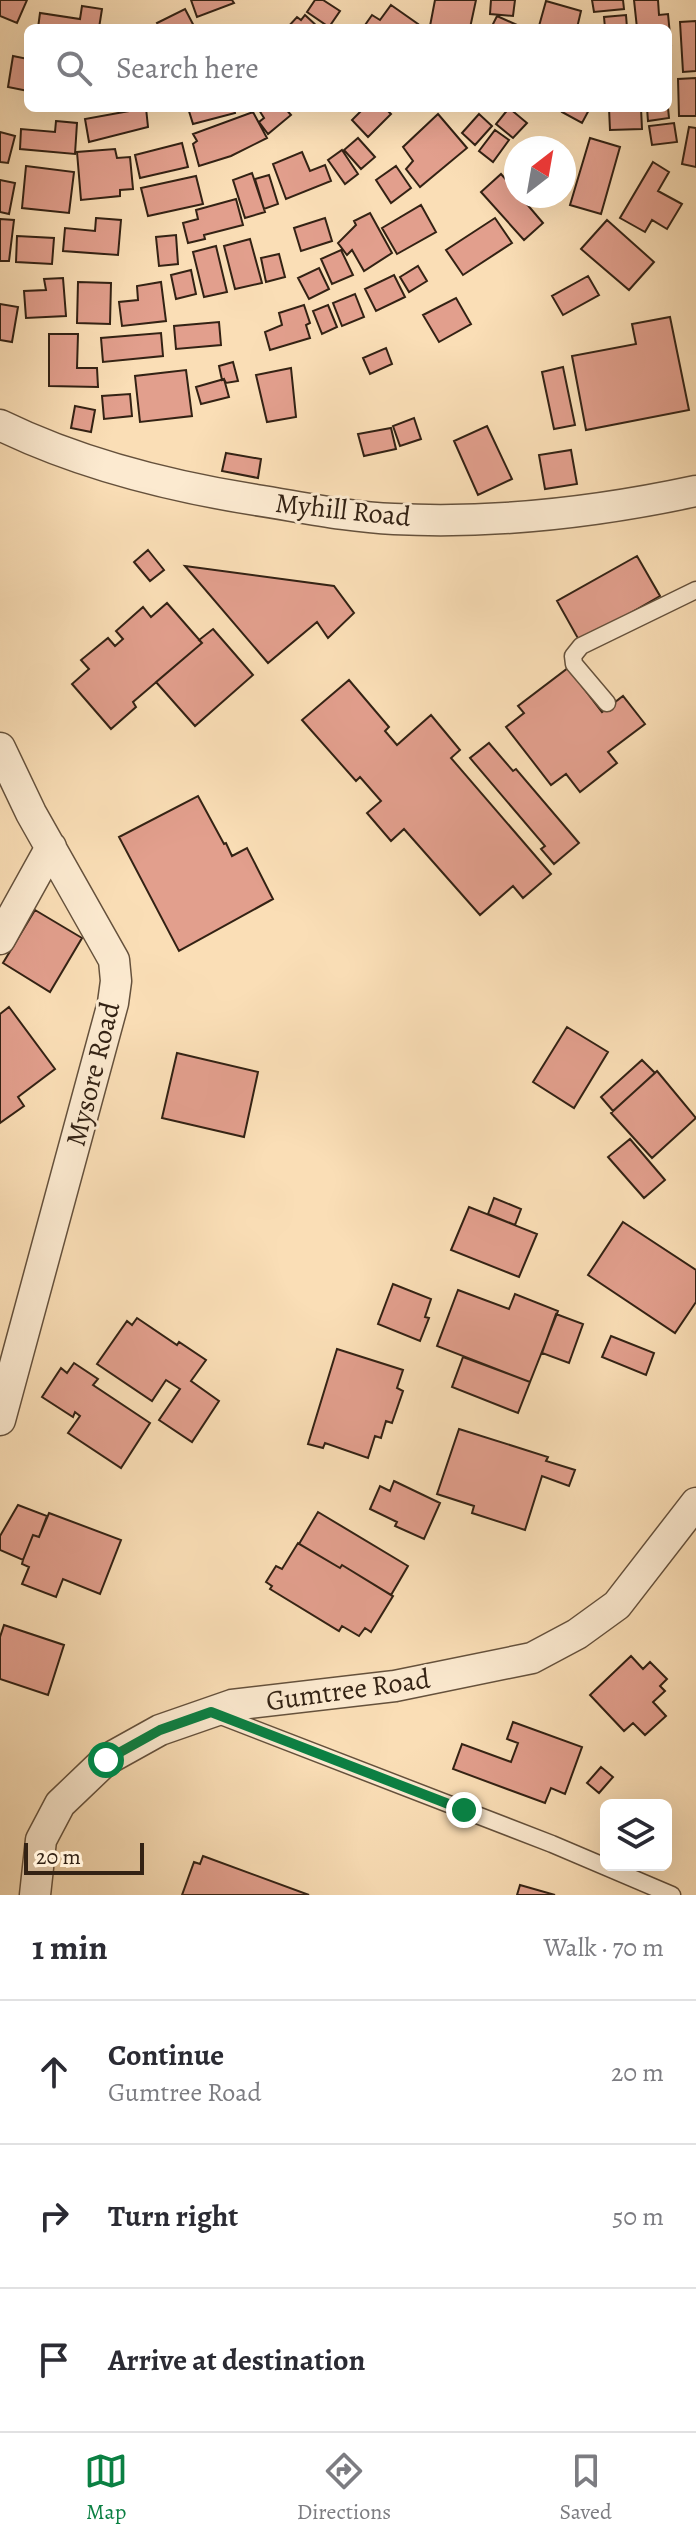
<!DOCTYPE html>
<meta charset="utf-8">
<style>
:root{--surface:#fff;--page:#f2f2f3;--text:#2b2b33;--muted:#7c7c81;--line:#e1e1e2;--accent:#0b8043}
body{margin:0;font-family:Alegreya,serif;background:var(--page);color:var(--text)}
.controls{position:absolute;right:24px;bottom:24px;display:grid;overflow:hidden;border-radius:12px;box-shadow:0 8px 32px #0002}
.controls button{width:72px;height:72px;display:grid;place-items:center;padding:0;border:0;border-bottom:2px solid var(--line);background:var(--surface);color:var(--text);font:40px sans-serif}
.compass{position:absolute;left:504px;top:136px;width:72px;height:72px;border-radius:50%;background:var(--surface);box-shadow:0 8px 32px #0002;rotate:31deg}
.scale{position:absolute;left:24px;bottom:20px;width:120px;box-sizing:border-box;padding-left:8px;border:4px solid #332214;border-top:0;font-size:22px;line-height:28px;white-space:nowrap;color:#332214;-webkit-text-stroke:6px #fcead0;paint-order:stroke}
.stop{position:absolute;width:24px;height:24px;margin:-18px;border:6px solid #0b8043;border-radius:50%;background:#fff}
.stop.end{background:#0b8043;border-color:#fff;box-shadow:0 2px 8px #0008}
.list{margin:0;padding:0;list-style:none}
h2{display:flex;justify-content:space-between;align-items:center;height:104px;margin:0;padding:0 32px;font-size:34px}
h2 small{font-size:26px;font-weight:400;color:var(--muted)}
.list li{display:grid;grid-template-columns:52px 1fr auto;gap:24px;align-items:center;box-sizing:border-box;height:144px;padding:0 32px;border-top:2px solid var(--line)}
.list b{display:block;font-size:30px;white-space:nowrap}
.list p{margin:0;font-size:26px;white-space:nowrap;color:var(--muted)}
.list em{font-size:26px;font-style:normal;color:var(--muted)}
.icon{flex:none;width:44px;height:44px;fill:none;stroke:currentColor;stroke-width:2;stroke-linecap:round;stroke-linejoin:round}
.map{position:relative;flex:none;width:696px;height:1895px;overflow:hidden}
.search{position:absolute;background:var(--surface);box-shadow:0 8px 32px #0002;left:24px;right:24px;top:24px;height:88px;display:flex;align-items:center;gap:20px;box-sizing:border-box;padding:0 28px;border-radius:12px;color:var(--muted);font-size:30px}
.sheet{height:536px;background:var(--surface)}
nav{display:flex;justify-content:space-around;align-items:center;box-sizing:border-box;height:112px;border-top:2px solid var(--line);background:var(--surface);font-size:22px;color:var(--muted)}
nav a{display:grid;justify-items:center;gap:4px}
nav .on{color:var(--accent)}
.map>svg:first-child{display:block}
</style>
<div class="map">
<svg width="696" height="1895" viewBox="0 0 696 1895">
<rect width="100%" height="100%" fill="#fadeb6"/>
<filter id="stains"><feTurbulence type="fractalNoise" baseFrequency=".0025" numOctaves="4"/><feColorMatrix values="0 0 0 0 .2 0 0 0 0 .09 0 0 0 0 .02 0 0 0 .5 -.17"/></filter>
<radialGradient id="worn" r=".72"><stop offset=".6" stop-color="#630" stop-opacity="0"/><stop offset="1" stop-color="#630" stop-opacity=".3"/></radialGradient>
<path fill="#e29f8d" stroke="#332214" stroke-width="2" d="M0,0H27L17,23L0,16Z
M191,0H232L234,3L197,17Z
M315,0H323L340,11L329,27L307,12Z
M435,0H476L470,28L430,26Z
M491,0H515L513,16L490,14Z
M592,0H623L624,9L594,12Z
M634,0H658L659,15L668,14L671,45H668V28H637Z
M546,1L581,11L577,28L539,26Z
M391,5L418,24L415,28H363L372,15L380,20Z
M82,6L102,9L99,28H38L40,13L80,19Z
M185,9L195,28H160L157,23Z
M305,15L319,28H287L297,17L301,20Z
M626,15L627,28H605L604,17Z
M497,16L517,25L515,28H491Z
M696,21V71L683,72L680,22Z
M13,56L28,59V91L8,87Z
M696,78V116H679L678,79Z
M146,108L148,127L89,142L85,119Z
M188,108H234L235,113L193,124Z
M261,108H285L291,115L268,134L259,122L264,118L259,110Z
M364,108H385L391,114L368,137L352,120Z
M509,108L527,123L513,138L496,124Z
M564,108H590L582,123L562,112Z
M609,108H641L642,129L610,130Z
M647,108H668L669,118L648,121Z
M253,112L267,138L231,156L199,166L193,144L197,141L193,134Z
M438,114L467,148L420,187L406,169L413,161L403,147Z
M479,114L492,126L475,145L462,133Z
M56,121L77,123L75,154L20,149L21,129L55,132Z
M674,123L677,142L652,145L649,126Z
M689,127L696,128V167L682,164Z
M495,130L509,140L493,162L479,151Z
M0,132L15,136L8,163L0,162Z
M358,138L375,157L361,169L344,150Z
M590,138L620,147L601,214L570,205Z
M182,143L188,167L140,178L135,155Z
M115,149L117,158L130,157L133,189L120,190V196L81,200L77,152Z
M342,150L358,174L345,184L328,160Z
M302,152L310,171L325,165L331,181L286,199L273,164Z
M653,162L669,172L658,191L682,204L667,229L652,220L645,232L620,218Z
M26,166L74,172L69,213L22,208Z
M396,166L411,188L391,203L376,180Z
M252,173L265,212L245,218L233,180Z
M501,174L516,191V196H520L543,223L524,240L481,192Z
M269,175L278,204L264,209L255,179Z
M196,176L203,204L148,216L141,188Z
M0,180L15,183L9,214L0,212Z
M236,199L243,225L204,235L205,239L188,243L183,223L198,219L196,210Z
M421,205L436,232L397,254L382,228Z
M370,213L392,253L364,271L352,250L347,255L338,243L356,225L354,221Z
M96,218L121,220L118,255L63,251L65,228L95,231Z
M325,218L332,241L301,251L294,228Z
M495,218L512,243L463,275L446,250Z
M0,219L14,220L9,261H0Z
M607,220L654,262L629,290L581,249Z
M176,235L178,264L159,266L156,237Z
M17,236L54,238L52,264L16,262Z
M250,239L262,283L235,289L224,246Z
M216,246L227,292L204,297L193,252Z
M341,250L353,275L332,284L321,259Z
M279,254L285,277L266,282L261,258Z
M418,266L427,281L409,292L400,277Z
M319,268L329,289L309,299L298,278Z
M191,270L196,294L176,299L171,275Z
M394,275L405,297L376,311L365,289Z
M588,276L599,295L563,315L552,296Z
M63,278L66,316L26,318L24,291L46,290L44,279Z
M78,282L111,283L110,324L77,323Z
M161,282L166,321L122,326L119,302L138,300L137,286Z
M355,294L364,317L342,326L333,303Z
M456,298L471,324L439,342L423,315Z
M0,304L18,307L12,342L0,340Z
M304,305L310,323L306,325L310,338L270,350L265,332L282,325L279,313Z
M328,305L337,327L322,334L313,311Z
M670,317L689,410L586,430L572,356L636,344L632,324Z
M219,322L221,345L176,349L174,326Z
M161,333L163,356L103,362L101,338Z
M49,334H78L77,368H97L98,387L49,386Z
M386,348L392,364L370,374L363,358Z
M233,362L238,381L226,383L224,379L222,380L219,366Z
M563,367L575,425L554,429L542,372Z
M291,368L296,417L267,422L256,375Z
M186,370L192,416L140,422L135,376Z
M224,379L229,397L201,404L196,387Z
M130,394L132,416L104,419L102,396Z
M75,406L95,410L91,432L71,428Z
M414,418L421,439L400,446L393,426Z
M487,426L512,479L478,495L454,441Z
M391,428L396,449L364,456L358,434Z
M571,450L577,484L545,489L539,455Z
M226,453L261,459L258,478L222,471Z
M148,550L164,570L150,581L134,562Z
M637,556L660,596L580,642L557,601Z
M185,566L334,586L354,613L328,638L317,622L268,663Z
M167,603L202,643L133,702L136,707L111,729L72,684L89,669L81,660L108,638L115,646L123,639L116,631L143,607L151,617Z
M213,629L253,675L195,726L156,682L202,643L199,640Z
M568,668L602,712L623,696L645,724L608,752L617,763L580,792L566,774L551,785L506,727L524,713L518,706Z
M349,680L389,727L385,731L397,745L431,715L460,750L451,758L551,874L523,898L513,886L480,915L404,829L391,841L367,813L381,801L360,777L356,781L302,720Z
M489,743L513,771L516,769L579,843L554,864L541,849L545,846L470,758Z
M198,796L224,844L226,843L232,856L247,848L273,899L179,951L119,837Z
M35,910L82,938L50,992L3,963Z
M9,1007L55,1069L18,1097L24,1106L0,1123V1014Z
M567,1027L608,1052L574,1108L533,1082Z
M177,1053L258,1072L244,1137L162,1118Z
M642,1060L655,1073L613,1111L601,1097Z
M657,1071L696,1118L652,1158L611,1113Z
M630,1139L665,1180L644,1198L608,1157Z
M494,1198L521,1209L515,1225L488,1214Z
M469,1207L537,1234L519,1277L451,1250Z
M623,1222L696,1270V1302L675,1333L588,1275Z
M393,1284L431,1299L425,1317L429,1318L420,1341L378,1324Z
M458,1290L509,1309L515,1294L558,1311L530,1382L437,1346Z
M556,1314L583,1324L569,1363L542,1353Z
M137,1318L177,1345L179,1342L206,1360L191,1381L219,1401L192,1442L159,1420L180,1389L166,1380L152,1401L97,1364L127,1321L132,1325Z
M611,1336L654,1353L646,1375L602,1357Z
M337,1349L403,1370L397,1388L403,1391L392,1423L386,1421L381,1438L375,1436L368,1458L325,1443L323,1448L308,1444Z
M463,1357L530,1382L518,1413L452,1387Z
M74,1363L98,1379L93,1385L150,1423L121,1468L68,1433L80,1416L75,1412L73,1417L42,1397L61,1368L67,1373Z
M459,1429L548,1457L546,1461L575,1470L569,1486L542,1476L525,1530L472,1513L474,1506L437,1494Z
M394,1481L440,1503L424,1539L395,1526L397,1522L370,1509L380,1486L390,1491Z
M18,1505L47,1516L39,1537L33,1535L23,1560L0,1550V1536Z
M318,1512L408,1566L391,1595L342,1565L340,1568L299,1544Z
M49,1513L121,1540L100,1594L63,1579L56,1597L22,1584L29,1567L22,1564L23,1560L33,1535L39,1537Z
M298,1543L340,1568L342,1565L393,1596L371,1632L365,1628L359,1636L342,1626L339,1631L270,1589L272,1586L266,1582L276,1566L282,1569Z
M4,1625L64,1645L48,1695L0,1679V1637Z
M631,1656L643,1669L650,1662L667,1679L660,1686L665,1691L653,1702L666,1716L645,1735L633,1723L624,1731L590,1695Z
M513,1722L582,1747L565,1794L551,1788L545,1803L453,1769L462,1744L511,1762L518,1743L507,1739Z
M601,1767L613,1777L599,1793L587,1783Z
M203,1856L309,1895H182L194,1862L200,1864Z
M520,1885L555,1895H517Z"/>
<g fill="none" stroke-linecap="round" stroke-linejoin="round">
<g stroke="#65513c" stroke-width="19">
<path id="service" d="M607,703L574,664L573,656L581,646L696,590
M213,1713L552,1844L672,1895"/>
</g>
<g stroke="#65513c" stroke-width="33">
<path id="minor" d="M0,425C80,464 168,486 256,500C301,507 348,517 394,519C495,524 598,512 696,491
M0,748L31,813L114,960L116,981L113,1003L0,1420
M0,939L51,847
M35,1895L41,1840L60,1804L106,1760L160,1730L232,1705L395,1686L532,1658L577,1634L617,1605L696,1503"/>
</g>
<use href="#service" stroke="#fcead0" stroke-width="16"/>
<use href="#minor" stroke="#fcead0" stroke-width="30"/>
</g>
<g fill="none" stroke-linecap="round" stroke-linejoin="round">
<path stroke="#0b8043" stroke-width="10" d="M106,1760L160,1730L211,1712L464,1810"/>
</g>
<g text-anchor="middle" dominant-baseline="central" stroke-width="6" stroke-linejoin="round" paint-order="stroke">
<g font-size="28" fill="#332214" stroke="#fcead0">
<text transform="translate(343 510) rotate(6)">Myhill Road</text>
<text transform="translate(93 1074) rotate(-76)">Mysore Road</text>
<text transform="translate(348 1690) rotate(-8)">Gumtree Road</text>
</g>
</g>
<rect width="100%" height="100%" filter="url(#stains)"/>
<rect width="100%" height="100%" fill="url(#worn)"/>
</svg>
<div class="controls">
<button><svg class="icon" aria-label="layers" viewBox="0 0 24 24"><path d="M12 4l9 5-9 5-9-5zM3 14l9 5 9-5"/></svg></button>
</div>
<svg class="compass" viewBox="-18 -18 36 36"><path d="M0-13l5 13h-10z" fill="#e53935"/><path d="M0 13l5-13h-10z" fill="#7c7c81"/></svg>
<div class="scale">20 m</div>
<div class="stop" style="left:106px;top:1760px"></div>
<div class="stop end" style="left:464px;top:1810px"></div>
<div class="search"><svg class="icon" aria-label="search" viewBox="0 0 24 24"><circle cx="10" cy="10" r="6"/><path d="M15 15l6 6"/></svg>Search here</div>
</div>
<section class="sheet">
<h2>1 min<small>Walk · 70 m</small></h2>
<ul class="list">
<li><svg class="icon" aria-label="ahead" viewBox="0 0 24 24"><path d="M12 20V5M6 11l6-6 6 6"/></svg><div><b>Continue</b><p>Gumtree Road</p></div><em>20 m</em></li>
<li><svg class="icon" aria-label="right" viewBox="0 0 24 24"><path d="M7 20v-9h11M14 6l5 5-5 5"/></svg><div><b>Turn right</b></div><em>50 m</em></li>
<li><svg class="icon" aria-label="arrive" viewBox="0 0 24 24"><path d="M6 21V4h12l-3 4 3 4H6"/></svg><div><b>Arrive at destination</b></div></li>
</ul>
</section>
<nav>
<a class="on"><svg class="icon" aria-label="map" viewBox="0 0 24 24"><path d="M3 6l6-2 6 2 6-2v14l-6 2-6-2-6 2zM9 4v14M15 6v14"/></svg>Map</a>
<a><svg class="icon" aria-label="directions" viewBox="0 0 24 24"><path d="M12 3l9 9-9 9-9-9zM9 14v-3h6M13 9l2 2-2 2"/></svg>Directions</a>
<a><svg class="icon" aria-label="saved" viewBox="0 0 24 24"><path d="M7 4h10v16l-5-4-5 4z"/></svg>Saved</a>
</nav>
